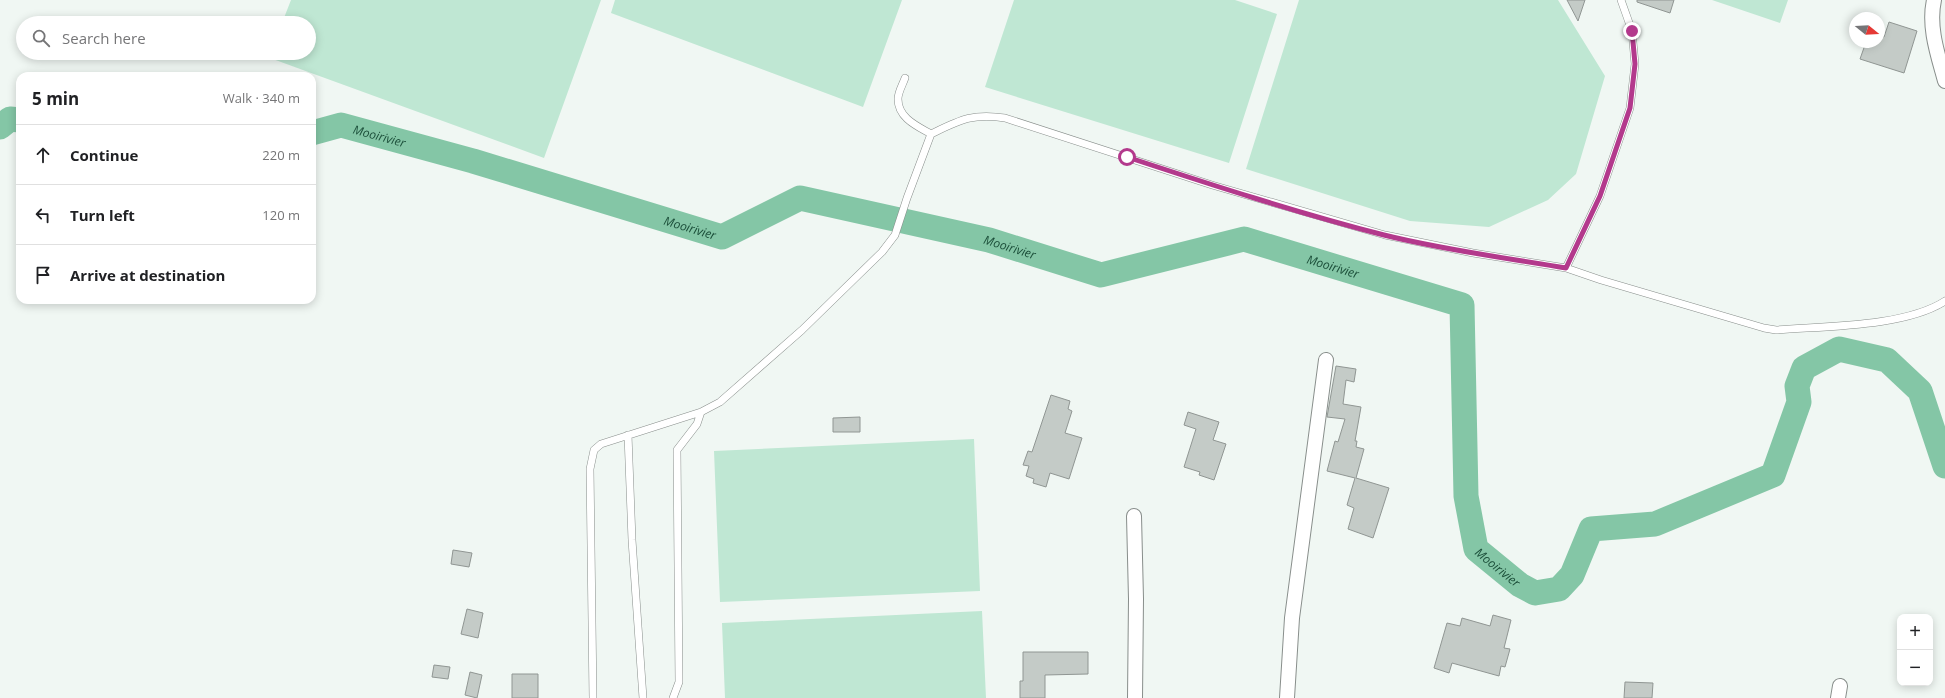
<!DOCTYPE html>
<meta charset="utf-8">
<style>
:root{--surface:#fff;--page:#f2f2f2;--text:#202124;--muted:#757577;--line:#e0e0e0}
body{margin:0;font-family:"Open Sans",sans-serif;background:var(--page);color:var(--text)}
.controls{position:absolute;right:12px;bottom:12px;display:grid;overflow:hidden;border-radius:8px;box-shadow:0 2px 10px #0003}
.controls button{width:36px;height:36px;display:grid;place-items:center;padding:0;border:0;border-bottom:1px solid var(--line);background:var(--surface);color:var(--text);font:20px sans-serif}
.compass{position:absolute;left:1849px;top:12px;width:36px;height:36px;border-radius:50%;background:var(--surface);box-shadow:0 2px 10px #0003;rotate:108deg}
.stop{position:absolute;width:12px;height:12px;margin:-9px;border:3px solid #b3398c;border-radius:50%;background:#fff}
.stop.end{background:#b3398c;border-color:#fff;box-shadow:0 1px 4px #0008}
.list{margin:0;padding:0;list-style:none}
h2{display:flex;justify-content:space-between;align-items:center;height:52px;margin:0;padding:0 16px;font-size:17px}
h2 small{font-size:13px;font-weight:400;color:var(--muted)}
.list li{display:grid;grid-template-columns:26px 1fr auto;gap:12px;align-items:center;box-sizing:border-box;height:60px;padding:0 16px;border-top:1px solid var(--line)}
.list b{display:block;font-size:15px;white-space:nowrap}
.list em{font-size:13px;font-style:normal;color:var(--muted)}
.icon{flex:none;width:22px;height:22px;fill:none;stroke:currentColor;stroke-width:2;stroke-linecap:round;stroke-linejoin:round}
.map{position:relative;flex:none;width:1945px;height:698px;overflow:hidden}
.search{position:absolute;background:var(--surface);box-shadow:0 2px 10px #0003;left:16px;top:16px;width:300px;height:44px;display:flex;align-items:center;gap:10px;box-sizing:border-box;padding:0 14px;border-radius:22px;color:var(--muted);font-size:15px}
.panel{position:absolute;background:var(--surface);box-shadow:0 2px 10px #0003;left:16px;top:72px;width:300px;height:232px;border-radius:12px}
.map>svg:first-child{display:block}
</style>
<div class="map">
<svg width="1945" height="698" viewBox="0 0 1945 698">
<rect width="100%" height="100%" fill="#f0f7f3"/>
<path fill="#bfe7d3" d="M291,0H601L544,158L270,58L272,53H309V23H282Z
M615,0H902L863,107L611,13Z
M1014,0H1235L1277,14L1229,163L985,87Z
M1299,0H1558L1605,76L1576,174L1548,200L1489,227L1410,221L1246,169Z
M1712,0H1788L1780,23Z
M974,439L980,591L720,602L714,451Z
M982,611L986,698H725L722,623Z"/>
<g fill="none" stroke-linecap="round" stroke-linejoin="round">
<g stroke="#84c6a6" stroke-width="25">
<path d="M0,127L10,119L20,120"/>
<path id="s1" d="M312,133L341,125L473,161L722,237L800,198L989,240L1101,275L1244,239L1462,305L1466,496L1476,549L1520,585L1535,593L1559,589L1572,575L1591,529L1655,524L1773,475L1799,402L1797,386L1804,368L1839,349L1887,360L1920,391L1945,466"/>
</g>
</g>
<path fill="#c4cbc7" stroke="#909693" d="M1567,0H1585L1578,21Z
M1637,0H1674L1670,13L1637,2Z
M1889,22L1917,31L1904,73L1860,59L1866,42H1879V35L1884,37Z
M1336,366L1356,369L1354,382L1346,380L1343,404L1361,407L1355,441H1357L1356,447L1364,449L1356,478L1389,488L1373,538L1348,529L1354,508L1347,505L1355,478L1327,471L1335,441L1338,442L1345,419L1327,417Z
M1051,395L1070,401L1068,409L1072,411L1065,433L1082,438L1069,479L1050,473L1046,487L1033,483L1034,479L1026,476L1029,466L1023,465L1028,451L1032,452Z
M1188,412L1219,422L1213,440L1226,444L1214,480L1199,475L1200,472L1184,467L1196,429L1184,425Z
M860,417V432H833V418Z
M453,550L472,553L469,567L451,564Z
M467,609L483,613L478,638L461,634Z
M1493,615L1511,620L1504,648L1510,649L1505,667L1501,666L1499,676L1452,663L1449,673L1434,668L1447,623L1460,626L1462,618L1490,626Z
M1023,652H1088V674L1045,675V698H1020V681H1023Z
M434,665L450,667L448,679L432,677Z
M470,672L482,675L477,698L465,695Z
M512,674H538V698H512Z
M1625,682L1653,683L1652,698H1624Z"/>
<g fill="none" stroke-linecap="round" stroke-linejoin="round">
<g stroke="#888e8b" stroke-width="8">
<path id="lane" d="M931,134C960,120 972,113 1005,118L1212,185L1385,235L1473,253L1566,268L1601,280L1764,328L1776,330C1824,326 1905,327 1945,301
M1566,268L1600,196L1630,108L1635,64L1632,31L1621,0
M628,435L632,540L643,698
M593,698L590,469L594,450L601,444L701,412L720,402L802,330L882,252L895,235L907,198L931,134C917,126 898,118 898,99C898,92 903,84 905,78
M673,698L679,682L677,450L697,424L701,412"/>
</g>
<g stroke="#888e8b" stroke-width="16">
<path id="street" d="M1934,0C1928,27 1938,55 1945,81
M1134,516L1136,599L1135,698
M1287,698L1292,618L1326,360
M1838,698L1840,686"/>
</g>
<use href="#lane" stroke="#fff" stroke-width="7"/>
<use href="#street" stroke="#fff" stroke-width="14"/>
</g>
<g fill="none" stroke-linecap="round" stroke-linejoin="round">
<path stroke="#b3398c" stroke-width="5" d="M1127,157C1212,185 1298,213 1384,235C1444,250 1506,258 1566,268L1600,196L1630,108L1635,64L1632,31"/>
</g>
<g text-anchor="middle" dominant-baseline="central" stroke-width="4" stroke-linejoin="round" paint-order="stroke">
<g font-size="12" font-style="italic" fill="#1c4f3a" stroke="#fff">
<text stroke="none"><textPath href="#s1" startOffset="70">Mooirivier</textPath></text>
<text stroke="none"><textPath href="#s1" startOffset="394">Mooirivier</textPath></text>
<text stroke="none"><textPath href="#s1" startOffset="730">Mooirivier</textPath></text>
<text stroke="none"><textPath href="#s1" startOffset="1066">Mooirivier</textPath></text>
<text stroke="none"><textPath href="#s1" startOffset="1474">Mooirivier</textPath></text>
</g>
</g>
</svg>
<div class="controls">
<button>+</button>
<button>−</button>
</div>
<svg class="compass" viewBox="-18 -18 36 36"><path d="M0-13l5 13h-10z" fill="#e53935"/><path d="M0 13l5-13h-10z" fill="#757577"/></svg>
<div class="stop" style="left:1127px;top:157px"></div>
<div class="stop end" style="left:1632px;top:31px"></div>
<div class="search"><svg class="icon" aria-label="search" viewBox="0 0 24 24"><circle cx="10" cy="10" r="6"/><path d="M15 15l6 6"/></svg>Search here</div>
<section class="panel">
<h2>5 min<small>Walk · 340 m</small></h2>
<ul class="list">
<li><svg class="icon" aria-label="ahead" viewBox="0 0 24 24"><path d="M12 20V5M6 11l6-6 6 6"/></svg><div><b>Continue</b></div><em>220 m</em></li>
<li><svg class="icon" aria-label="left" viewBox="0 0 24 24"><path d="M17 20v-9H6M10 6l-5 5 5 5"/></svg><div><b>Turn left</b></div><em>120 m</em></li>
<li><svg class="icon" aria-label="arrive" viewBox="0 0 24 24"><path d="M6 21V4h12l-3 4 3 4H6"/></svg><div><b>Arrive at destination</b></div></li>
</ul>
</section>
</div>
